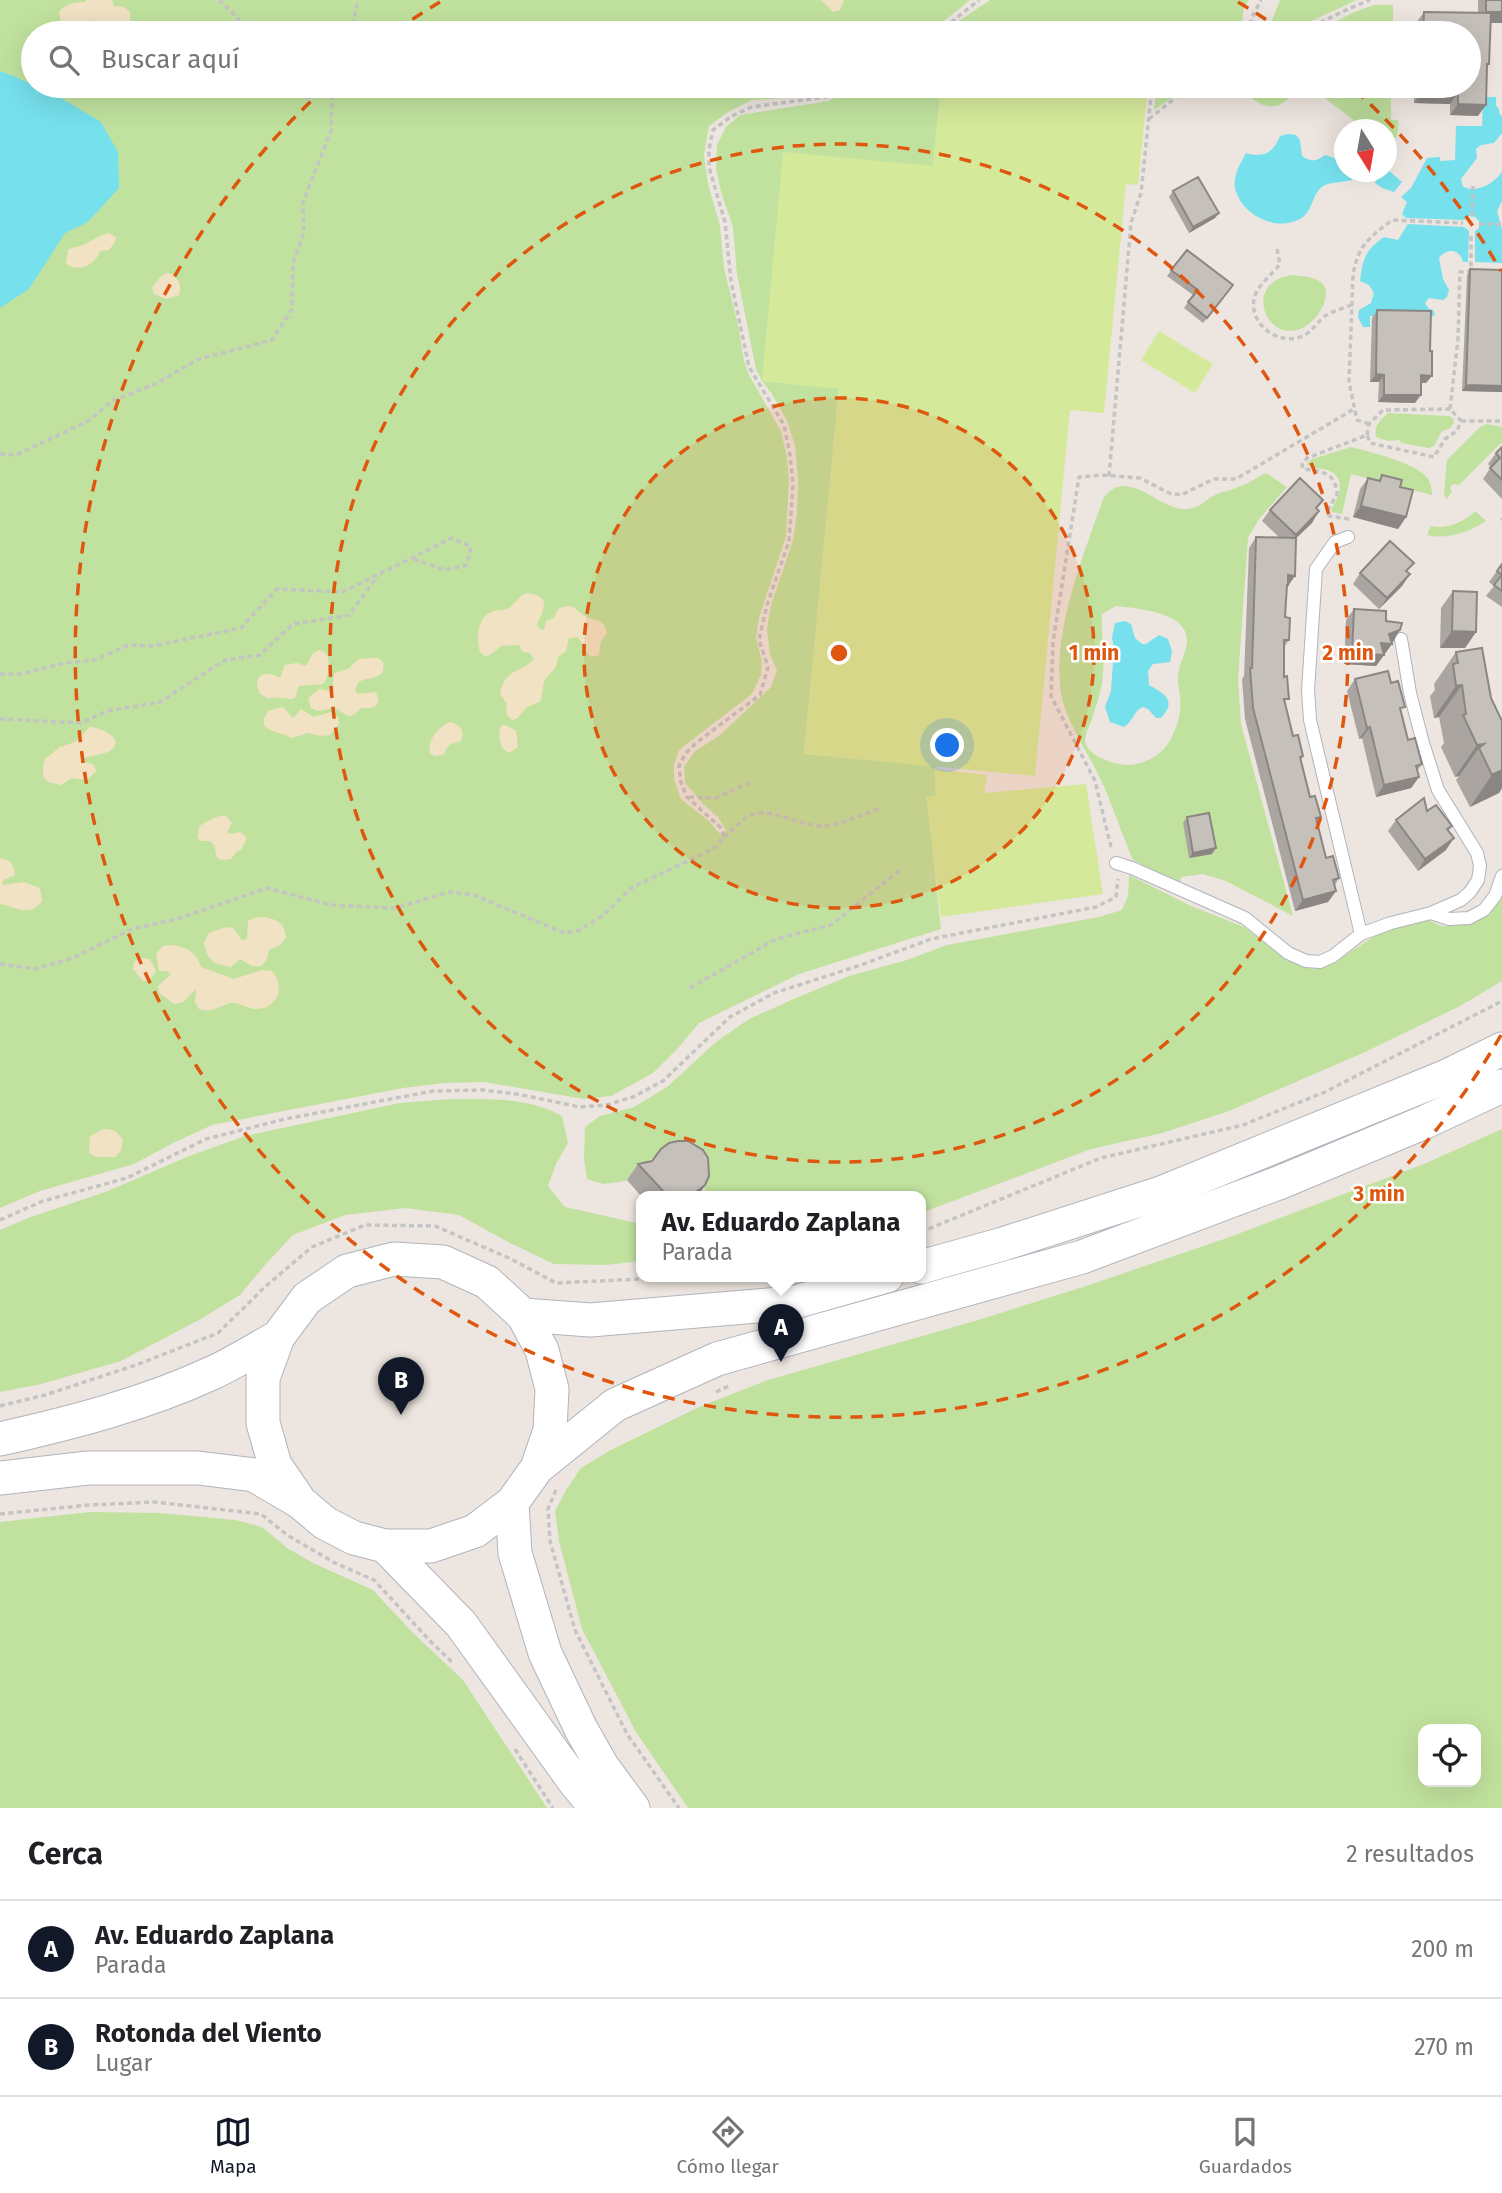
<!DOCTYPE html>
<html lang="es">
<meta charset="utf-8">
<style>
:root{--surface:#fff;--page:#f2f2f2;--text:#202124;--muted:#757577;--line:#e0e0e0;--accent:#111827}
body{margin:0;font-family:"Fira Sans",sans-serif;background:var(--page);color:var(--text)}
.controls{position:absolute;right:21px;bottom:21px;display:grid;overflow:hidden;border-radius:14px;box-shadow:0 7px 28px #0002}
.controls button{width:63px;height:63px;display:grid;place-items:center;padding:0;border:0;border-bottom:2px solid var(--line);background:var(--surface);color:var(--text);font:35px sans-serif}
.compass{position:absolute;left:1334px;top:119px;width:63px;height:63px;border-radius:50%;background:var(--surface);box-shadow:0 7px 28px #0002;rotate:169deg}
.you{position:absolute;left:948px;top:746px;width:24px;height:24px;margin:-18px;border:5px solid #fff;border-radius:50%;background:#1a73e8;box-shadow:0 0 0 10px #1a73e833}
.badge{display:grid;place-items:center;width:46px;height:46px;border-radius:50%;background:var(--accent);color:#fff;font-size:23px;font-weight:700}
.pin{position:absolute;translate:-50% -58px;filter:drop-shadow(0 2px 4px #0008)}
.pin::after{content:'';position:absolute;top:37px;width:24px;height:21px;background:inherit;clip-path:polygon(0 0,100% 0,50% 100%)}
.popup{position:absolute;left:636px;top:1191px;width:290px;height:91px;box-sizing:border-box;display:grid;place-content:center;border-radius:14px;background:var(--surface);filter:drop-shadow(0 2px 5px #0005);font-size:23px;white-space:nowrap;color:var(--muted)}
.popup b{font-size:26px;color:var(--text)}
.popup::after{content:'';position:absolute;left:50%;top:100%;margin-left:-14px;border:14px solid transparent;border-top-color:var(--surface)}
.list{margin:0;padding:0;list-style:none}
h2{display:flex;justify-content:space-between;align-items:center;height:91px;margin:0;padding:0 28px;font-size:30px}
h2 small{font-size:23px;font-weight:400;color:var(--muted)}
.list li{display:grid;grid-template-columns:46px 1fr auto;gap:21px;align-items:center;box-sizing:border-box;height:98px;padding:0 28px;border-top:2px solid var(--line)}
.list b{display:block;font-size:26px;white-space:nowrap}
.list p{margin:0;font-size:23px;white-space:nowrap;color:var(--muted)}
.list em{font-size:23px;font-style:normal;color:var(--muted)}
.icon{flex:none;width:38px;height:38px;fill:none;stroke:currentColor;stroke-width:2;stroke-linecap:round;stroke-linejoin:round}
.map{position:relative;flex:none;width:1502px;height:1808px;overflow:hidden}
.search{position:absolute;background:var(--surface);box-shadow:0 7px 28px #0002;left:21px;right:21px;top:21px;height:77px;display:flex;align-items:center;gap:18px;box-sizing:border-box;padding:0 24px;border-radius:38px;color:var(--muted);font-size:26px}
.sheet{height:287px;background:var(--surface)}
nav{display:flex;justify-content:space-around;align-items:center;box-sizing:border-box;height:98px;border-top:2px solid var(--line);background:var(--surface);font-size:19px;color:var(--muted)}
nav a{display:grid;justify-items:center;gap:4px}
nav .on{color:var(--accent)}
.map>svg:first-child{display:block}
</style>
<div class="map">
<svg width="1502" height="1808" viewBox="0 0 1502 1808">
<rect width="100%" height="100%" fill="#ede5df"/>
<path fill="#c1e29e" fill-rule="evenodd" d="M0,0H970L929,33H33V86H835L803,97L752,100L728,112L709,126L704,155L708,184L720,226L724,268L738,325L744,361L749,375L781,431L787,457L789,481L786,537L759,618L756,638L762,661L761,675L752,694L679,750L674,765V779L681,799L709,821L721,835L726,830L718,817L703,804L685,783L684,767L695,751L719,736L771,687L777,670L770,655L767,629L771,605L793,540L797,513L798,480L795,446L787,421L772,394L762,381L756,369L737,274L733,227L721,192L716,169L717,145L726,127L740,115L829,101L854,86H941L933,166L762,381L839,388L804,754L935,766V796L927,797L941,929L799,974L699,1023L679,1047L653,1073L611,1096L584,1099L484,1082L445,1083L403,1088L212,1125L171,1144L134,1164L40,1191L0,1208Z
M990,0H1249L1244,7L1241,33H1050L953,25Z
M1280,0H1357L1290,31L1267,33Z
M1374,5H1393V33H1315L1352,13Z
M1157,86H1189L1154,110Z
M1234,86H1298C1276,121 1259,104 1234,86Z
M1309,86H1382L1391,88V120H1398C1399,130 1398,138 1390,145H1387L1386,130L1365,129Z
M1292,275C1300,276 1311,276 1319,281C1333,289 1323,310 1314,319C1274,360 1235,283 1292,275Z
M1388,413L1449,416L1453,418L1454,423L1449,429L1442,431L1434,446L1429,448L1401,443L1400,440L1388,441L1376,437C1374,426 1380,420 1388,413Z
M1487,424L1502,427V442L1459,485L1453,484L1450,487L1452,492L1446,499L1444,494L1447,460L1480,427Z
M1351,447C1370,452 1418,463 1428,479C1431,483 1432,490 1432,495L1351,474L1342,514L1332,512L1331,510C1338,499 1346,481 1332,472C1325,468 1316,469 1308,466L1307,463L1312,459Z
M1266,473L1287,487L1259,519L1248,538L1238,680L1241,724L1293,916L1226,881L1203,874L1181,877L1180,884L1133,860C1121,832 1112,803 1099,776C1086,749 1066,722 1061,693C1052,631 1083,557 1103,499C1126,464 1159,511 1186,509C1198,509 1205,500 1215,495C1222,491 1229,491 1236,488C1247,484 1256,478 1266,473ZM1116,606C1136,608 1187,612 1187,640C1187,652 1179,663 1178,676C1177,683 1180,690 1180,697C1182,713 1177,728 1169,742C1162,755 1143,765 1128,765C1115,765 1086,756 1085,740C1085,734 1090,725 1092,719C1097,704 1102,689 1103,673C1105,653 1101,633 1102,614Z
M1475,511L1486,521C1470,532 1447,540 1427,535L1431,526C1445,530 1465,522 1475,511Z
M1129,875L1191,906L1244,927L1285,959L1300,966L1316,969L1333,963L1384,930L1415,921H1430L1442,926H1453L1488,915L1502,895V981L1460,1006L1365,1052L1229,1111L1162,1133L1091,1149L921,1213V1196H702L705,1190L701,1173L665,1152L646,1162L638,1175L625,1181L604,1184L587,1179L584,1158L585,1127L600,1116L634,1107L667,1087L716,1042L749,1019L796,998L849,976L907,960L947,945L1099,917L1122,910L1128,896Z
M450,1099C487,1099 530,1097 562,1116L568,1143L556,1164L548,1186L565,1207L641,1224V1261L606,1265L554,1264L510,1243L459,1215L405,1208L345,1215L293,1235L264,1266L240,1295L199,1320L157,1342L121,1361L41,1384L0,1392V1230L28,1218L108,1191L189,1156L245,1136L400,1103Z
M1502,1129V1808H688L636,1732L582,1629L559,1541L555,1511L566,1490L581,1468L611,1450L699,1407L768,1380L975,1321L1086,1286L1227,1238L1424,1164ZM1423,1729H1476V1782H1423Z
M90,1512L160,1513L235,1520L262,1527L287,1548L315,1564L373,1590L413,1633L463,1680L547,1808H0V1522Z"/>
<path fill="#f1e2c4" d="M86,0H112L114,6L124,7L130,12V21L125,28L116,30L107,23L91,20L90,23L100,28L101,33L67,32L63,28L59,13C64,3 74,3 85,2Z
M821,0H844L840,10L833,12Z
M109,233L116,237L115,242L109,250L100,251C95,265 79,273 66,264L68,250C74,246 79,247 85,244C93,240 100,235 109,233Z
M167,273L172,274C179,281 182,285 179,295L167,299L154,294L152,288L161,276Z
M527,593C553,596 543,610 537,625L540,629L544,630L546,621L554,618L558,609C576,602 572,609 585,616C597,622 603,617 607,633L601,641L599,655L590,657L578,637L569,638L566,651L558,657L556,667L544,681L541,701L526,708L518,718L513,720C505,716 506,711 507,704L500,694C505,668 520,674 534,659L530,653L523,652L519,645L501,646L490,655L485,656L480,652C476,638 477,617 493,611C499,610 505,611 510,607C517,602 518,596 527,593Z
M319,650L325,652C331,660 330,676 323,684L299,686L295,698C285,701 279,695 270,699L260,694C251,676 264,669 280,678L285,665L297,663L306,666L313,653Z
M369,658H378L383,662C387,680 369,676 358,682L355,690L357,694L376,692L379,702C373,710 369,707 361,708L354,715L348,716L335,708L317,711L311,708L308,698L319,689L332,691L334,673L348,669L359,659Z
M283,707L293,718L301,709L314,717L331,712L338,717L339,724L330,735L321,736L308,733L292,738C281,732 273,734 264,725V719L268,711Z
M450,722C461,725 465,730 461,741L449,745L443,755L436,756L430,754C427,740 438,727 450,722Z
M503,725L508,726L516,731L518,747L509,753C499,748 499,739 500,728Z
M90,727C99,727 126,738 111,750C104,755 91,755 83,759V762C91,764 94,762 96,771L87,780L72,778L61,785L48,782L43,776V766L45,759L60,747L75,742Z
M225,815L232,823L227,832L231,834L241,832L247,838L241,850L237,851L231,859C209,863 220,850 212,843C209,840 204,841 200,841L198,837L199,826L216,817Z
M0,858C10,860 15,865 15,875L4,880L1,885L24,882L40,888L42,901C29,919 16,906 0,904Z
M265,917C278,920 285,923 286,938L280,945L269,950L266,961L261,966H252L240,959L231,967C214,964 208,962 204,943L209,933L226,927L233,928L242,940L247,939L248,921L255,918Z
M173,945C188,948 196,952 201,967L234,979L262,970L272,971C286,986 277,1010 256,1009C246,1009 239,1001 230,1003C218,1007 211,1013 199,1009L195,1002L196,991L195,990L183,1002L174,1004L159,993L158,986L171,974L166,971H159L156,954L163,946Z
M140,958L150,959L156,971L150,980L143,981L133,969L134,962Z
M103,1129C114,1129 117,1131 123,1140L121,1150L116,1157H96L89,1153L90,1136Z"/>
<path fill="#d5e99a" d="M941,86H1148L1138,185L1126,184L1104,413L1070,410L1035,776L804,754L839,389L762,381L783,152L933,166Z
M1159,331L1213,364L1195,393L1141,360Z
M935,769L987,775L984,793L1086,784L1103,894L941,917L926,797L935,796Z"/>
<path fill="#76e0ec" d="M0,71L16,77L61,98L101,122L118,152L119,188L88,222L65,233L29,289L0,308Z
M1483,97H1496V106L1498,107L1500,115L1502,116V133L1494,143L1481,145L1476,149L1477,158L1461,179L1463,187C1478,193 1493,184 1502,172V201L1497,211L1502,229V263L1475,262V231L1479,228V221L1475,217L1469,216L1464,220L1406,218L1402,214L1407,202L1401,197L1411,188L1427,158L1440,157V161L1455,160L1456,126H1482Z
M1288,134L1296,135L1300,140L1302,156C1311,162 1316,162 1325,155L1344,161V172H1354L1352,180C1344,182 1333,182 1325,185C1311,192 1314,212 1300,219C1276,232 1241,215 1235,188C1233,176 1240,164 1246,153C1264,158 1273,153 1280,136Z
M1387,169L1402,182L1394,192L1382,188L1375,183L1379,172H1386Z
M1408,224L1464,227L1469,231L1468,262H1463C1460,248 1446,248 1439,258L1443,279L1449,290L1447,297L1443,300L1429,298L1425,303L1428,308L1433,310L1435,314L1432,317L1370,316V327H1363L1358,317L1359,310L1371,303L1374,293L1369,285L1360,281C1363,258 1365,251 1384,237L1398,240Z
M1125,621L1131,624L1135,638L1142,644H1146L1159,635L1168,639L1172,651L1170,662L1153,664L1148,671L1149,685C1163,693 1178,700 1161,718H1156L1148,709L1143,707C1133,711 1133,722 1124,727L1110,722L1105,707L1111,691L1114,647L1112,638L1115,623Z"/>
<g fill="none" stroke-linecap="round" stroke-linejoin="round">
<g stroke="#b0b4bc" stroke-width="14">
<path id="service" d="M1348,537L1335,542L1316,569L1308,690L1310,720L1361,934
M1401,639L1410,693L1423,743L1438,790L1477,853L1480,866L1478,880L1470,892L1461,900L1431,913
M1116,863L1132,868L1245,918L1288,953L1306,961L1320,962L1333,956L1361,934L1391,923L1431,913L1449,919L1469,918L1484,910L1495,896L1502,876"/>
</g>
<g stroke="#b0b4bc" stroke-width="35">
<path id="secondary" d="M921,1267L1003,1244L1161,1193L1447,1076L1502,1049
M523,1315L590,1320L792,1303L887,1276
M0,1439C71,1423 145,1404 212,1373C234,1363 256,1349 278,1337
M0,1478L88,1468H198L254,1475L300,1502L325,1523L354,1538L385,1546H431L475,1531L512,1503L537,1468L615,1405L717,1359L1082,1257L1281,1182L1425,1122L1502,1086
M297,1497L275,1465L263,1423V1378L278,1337L307,1298L347,1271L394,1259L443,1262L487,1282L523,1315L542,1350L552,1389L550,1430L537,1468
M512,1503L515,1553L545,1653L581,1729L602,1766L633,1808
M385,1546L461,1624L574,1781L596,1808"/>
</g>
<path stroke="#c4c4c4" stroke-width="3.5" stroke-dasharray="5 3.5" stroke-linecap="butt" d="M219,0L237,17L247,33
M351,33L358,0
M938,33L979,0
M1250,33L1251,19L1261,0
M1297,33C1322,23 1345,9 1370,0
M283,86L286,90L309,98L332,88
M1149,119L1190,86
M1472,216L1473,186
M1479,224H1502
M1277,249L1280,264C1272,275 1257,285 1254,299C1249,324 1278,345 1300,337C1312,333 1316,323 1325,316C1332,311 1343,309 1351,305
M1461,421H1502
M1369,424L1357,420L1349,382L1353,275C1358,245 1369,238 1392,220L1463,223
M1367,435L1369,424L1383,410L1450,409
M0,454L16,455L88,421L112,401L155,384L199,359L272,340L292,309L293,264L304,232L303,202L331,131L332,86
M1109,476L1131,223L1141,193L1152,86
M1349,519L1329,516L1328,510L1337,494C1336,473 1322,471 1303,469L1302,465L1307,458L1367,435L1370,443L1434,457L1445,439L1457,431L1461,421L1450,409L1458,339L1460,272L1471,271V236
M1501,520L1502,519
M0,674H21L65,663L94,660L129,645L152,646L241,628L277,589L343,592L452,538L471,547L467,565L445,570L411,558
M0,719L81,723L107,711L160,702L225,660L260,655L293,624L349,615L377,577
M689,797L716,798L749,783
M724,837C734,830 743,818 754,814C771,808 803,827 823,826C842,825 862,814 880,808
M1111,847L1095,781L1051,696L1053,642L1079,477L1101,475L1140,478L1169,493L1181,495L1214,479H1236L1354,409
M0,964L35,969L73,958L132,929L177,919L267,888L331,905L395,908L450,892L474,895L564,933L580,930L602,916L633,887L715,848L724,837L721,828L687,797L681,783L679,766L685,754L696,743L760,695L768,667L759,640L767,605L789,541L793,484L790,455L784,425L749,367L731,281L725,222L709,167V149L713,130L732,116L752,107L826,97L844,86
M690,988L776,939L831,925L900,870
M0,1220L43,1201L127,1178L206,1139L285,1119L433,1091L482,1090L517,1094L580,1107L606,1105L633,1097L663,1081L730,1017L774,993L861,965L931,939L1096,907L1116,897L1118,879
M921,1232L1101,1158L1243,1125L1325,1092L1502,1001
M716,1392L731,1385
M0,1406L45,1395L136,1365L218,1333L266,1286L312,1247L365,1225L435,1226L509,1258L556,1283L702,1276
M556,1490L548,1509L550,1541L575,1630L627,1734L679,1808
M0,1514L89,1505L155,1502L261,1514L287,1535L335,1563L374,1580L432,1643L454,1664
M515,1749L553,1808"/>
<use href="#service" stroke="#fff" stroke-width="12"/>
<use href="#secondary" stroke="#fff" stroke-width="33"/>
</g>
<path fill="#aaa5a1" d="M1478,0H1502L1490,23L1489,64L1487,67L1478,116L1450,115V104L1414,103V86H1469V33H1416V23L1424,12L1478,13Z
M1173,191L1219,213L1215,218L1189,233L1169,197Z
M1187,250L1229,291L1203,323L1184,308L1193,295L1167,276Z
M1470,269L1502,392L1462,391L1467,275Z
M1377,310L1430,351L1426,383H1421L1415,403L1378,402L1379,382H1370L1372,318Z
M1502,447V499L1483,479L1491,467L1488,464L1496,453Z
M1382,475L1400,487L1406,517L1398,529L1353,517L1360,489L1368,478L1378,481Z
M1317,509L1312,523L1296,538L1288,587H1286L1285,617L1289,640L1284,647V677L1285,704L1293,736L1303,756L1301,760L1310,797L1321,817L1317,822L1326,858L1339,878L1335,885L1336,891L1328,902L1295,911L1245,719L1242,679L1244,676L1249,548L1256,537H1279L1262,521L1270,510Z
M1502,564V607L1486,596L1494,586L1489,582Z
M1407,572L1402,586L1379,609L1353,584L1360,573Z
M1453,591L1476,632L1465,648H1440L1441,608Z
M1354,609L1386,621L1393,642L1376,666L1344,664L1346,620Z
M1456,652L1491,698L1502,721V788L1499,793L1470,807L1456,780L1459,776L1455,777L1441,747L1444,743L1439,717L1434,718L1430,696L1435,690L1434,684Z
M1355,679L1391,683L1408,740L1422,764L1417,771L1419,777L1411,788L1376,797L1362,738L1359,739L1347,691Z
M1427,811L1452,826L1448,831L1446,850L1418,871L1388,831L1396,820Z
M1187,817L1212,854L1189,858L1183,823Z
M638,1164L705,1185L698,1196H641L627,1180Z"/>
<path fill="#8b8683" d="M1486,12H1502V23H1478Z
M1422,92L1458,93L1450,104L1414,103Z
M1458,104L1486,105L1478,116L1450,115Z
M1219,213L1215,218L1189,233L1193,227Z
M1376,374L1384,375L1379,382H1370Z
M1421,375L1432,376L1426,383H1416Z
M1466,385L1502,386V392L1462,391Z
M1384,395H1421L1415,403L1378,402Z
M1361,506L1406,517L1398,529L1353,517Z
M1319,511L1312,523L1288,546L1296,535Z
M1410,574L1402,586L1379,609L1387,598Z
M1288,575L1295,576L1281,596Z
M1400,630L1393,642L1387,644H1392L1376,666L1344,664L1352,653L1389,634Z
M1452,631L1476,632L1465,648H1440Z
M1462,685L1439,717L1434,718L1456,686Z
M1370,727L1362,738L1359,739L1367,728Z
M1484,744L1479,748L1459,776L1455,777L1477,745Z
M1502,770V788L1499,793L1470,807L1492,775Z
M1419,777L1411,788L1376,797L1384,785Z
M1454,838L1446,850L1418,871L1425,859Z
M1216,848L1212,854L1189,858L1193,853Z
M1336,891L1328,902L1295,911L1303,900Z
M705,1185L698,1196H691Z"/>
<path fill="#c6c0bb" stroke="#8b8683" stroke-width="2" d="M1486,0H1502V12H1486Z
M1424,12L1491,13L1489,64H1487L1486,105L1458,104V93L1422,92V86H1469V33H1423Z
M1198,177L1219,213L1193,227L1173,191Z
M1187,250L1233,285L1207,318L1188,302L1198,290L1171,270Z
M1470,269L1502,270V386L1466,385Z
M1377,310L1431,311L1430,351H1432V376L1421,375V395H1384V375L1376,374Z
M1502,447V480L1490,468L1500,458L1496,453Z
M1382,475L1402,480L1400,487L1413,490L1406,517L1361,506L1368,478L1380,481Z
M1300,478L1323,500L1316,508L1319,511L1296,535L1270,510Z
M1256,537L1296,538L1295,576L1288,575V585H1287L1285,617L1290,618L1289,640H1284V677L1287,676L1289,699H1284L1293,736L1298,735L1303,756L1300,757L1310,797L1315,796L1321,817L1316,818L1326,858L1333,856L1339,878L1333,880L1336,891L1303,900L1253,708L1250,668H1252Z
M1390,541L1414,563L1406,571L1410,574L1387,598L1360,573Z
M1502,564V591L1494,585L1502,575L1497,571Z
M1453,591L1477,592L1476,632L1452,631Z
M1354,609L1386,611V621L1402,623L1400,630L1389,634L1392,644L1381,643L1384,655L1352,653Z
M1482,648L1491,698L1502,721V770L1492,775L1479,748L1484,744L1477,745L1463,715L1466,714L1462,685L1456,686L1453,664L1458,663L1456,652Z
M1388,671L1391,683L1398,681L1405,707L1400,708L1408,740L1415,738L1422,764L1416,766L1419,777L1384,785L1370,727L1367,728L1355,679Z
M1424,798L1427,811L1436,805L1452,826L1447,829L1454,838L1425,859L1396,820Z
M1209,813L1216,848L1193,853L1187,817Z
M678,1141H688L703,1150L708,1158L709,1176L705,1185L691,1196H672L664,1192L638,1164L652,1161L661,1149L669,1143Z"/>
<circle cx="839" cy="653" r="255" fill="#df570e" fill-opacity=".12"/>
<g fill="none" stroke="#df570e" stroke-width="3.5" stroke-dasharray="12 9">
<circle cx="839" cy="653" r="255"/>
<circle cx="839" cy="653" r="509"/>
<path d="M1501 1035A764 764 0 1 1 323 90M395 31A764 764 0 0 1 440 2M1238 2A764 764 0 0 1 1283 31M1355 90A764 764 0 0 1 1501 271"/>
</g>
<circle cx="839" cy="653" r="10" fill="#df570e" stroke="#fff" stroke-width="3.5"/>
<g font-size="21" text-anchor="middle" font-weight="bold" fill="#df570e" stroke="#fff" stroke-width="5" stroke-linejoin="round" paint-order="stroke">
<text x="1094" y="660">1 min</text>
<text x="1348" y="660">2 min</text>
<text x="1379" y="1201">3 min</text>
</g>
</svg>
<div class="controls">
<button><svg class="icon" aria-label="locate" viewBox="0 0 24 24"><circle cx="12" cy="12" r="6"/><path d="M12 2v4M12 18v4M2 12h4M18 12h4"/></svg></button>
</div>
<svg class="compass" viewBox="-18 -18 36 36"><path d="M0-13l5 13h-10z" fill="#e53935"/><path d="M0 13l5-13h-10z" fill="#757577"/></svg>
<div class="you"></div>
<div class="pin badge" style="left:781px;top:1362px">A</div>
<div class="popup"><b>Av. Eduardo Zaplana</b>Parada</div>
<div class="pin badge" style="left:401px;top:1415px">B</div>
<div class="search"><svg class="icon" aria-label="search" viewBox="0 0 24 24"><circle cx="10" cy="10" r="6"/><path d="M15 15l6 6"/></svg>Buscar aquí</div>
</div>
<section class="sheet">
<h2>Cerca<small>2 resultados</small></h2>
<ul class="list">
<li><span class="badge">A</span><div><b>Av. Eduardo Zaplana</b><p>Parada</p></div><em>200 m</em></li>
<li><span class="badge">B</span><div><b>Rotonda del Viento</b><p>Lugar</p></div><em>270 m</em></li>
</ul>
</section>
<nav>
<a class="on"><svg class="icon" aria-label="map" viewBox="0 0 24 24"><path d="M3 6l6-2 6 2 6-2v14l-6 2-6-2-6 2zM9 4v14M15 6v14"/></svg>Mapa</a>
<a><svg class="icon" aria-label="directions" viewBox="0 0 24 24"><path d="M12 3l9 9-9 9-9-9zM9 14v-3h6M13 9l2 2-2 2"/></svg>Cómo llegar</a>
<a><svg class="icon" aria-label="saved" viewBox="0 0 24 24"><path d="M7 4h10v16l-5-4-5 4z"/></svg>Guardados</a>
</nav>
